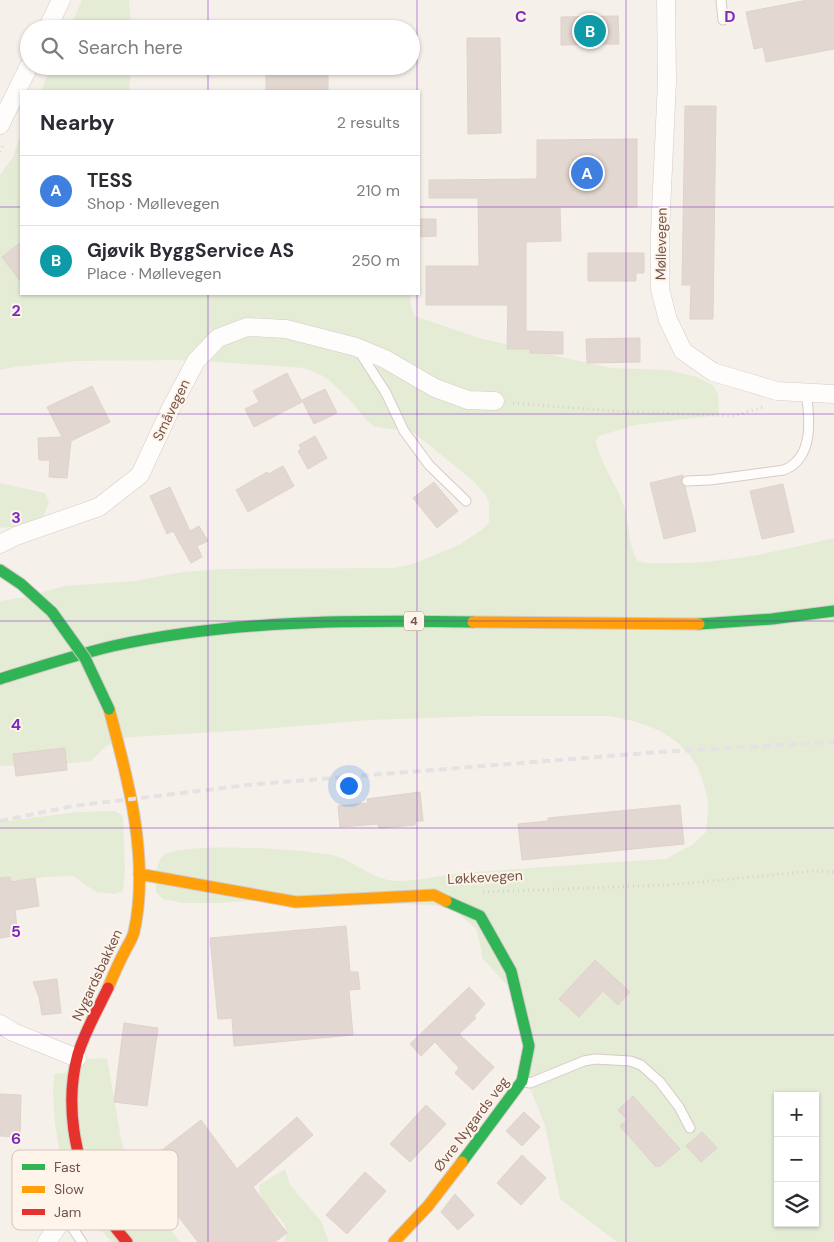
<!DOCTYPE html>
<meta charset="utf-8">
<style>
:root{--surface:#fff;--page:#f7f7f7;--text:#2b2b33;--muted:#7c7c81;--line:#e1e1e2;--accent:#a28b82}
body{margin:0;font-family:"DM Sans",sans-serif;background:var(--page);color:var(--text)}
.controls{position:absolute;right:15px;bottom:15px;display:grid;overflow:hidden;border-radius:0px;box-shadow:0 1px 4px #0004}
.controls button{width:45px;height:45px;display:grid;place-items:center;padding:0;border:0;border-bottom:1px solid var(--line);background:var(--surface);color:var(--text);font:25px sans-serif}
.you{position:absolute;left:348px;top:785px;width:18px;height:18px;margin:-12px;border:4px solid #fff;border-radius:50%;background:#1a73e8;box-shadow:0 0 0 8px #1a73e833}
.badge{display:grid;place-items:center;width:32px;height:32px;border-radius:50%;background:var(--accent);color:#fff;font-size:16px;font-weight:700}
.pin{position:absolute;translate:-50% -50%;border:2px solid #fff;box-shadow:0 1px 5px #0006}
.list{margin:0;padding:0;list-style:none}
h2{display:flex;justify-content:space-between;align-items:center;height:65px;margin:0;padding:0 20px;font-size:21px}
h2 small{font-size:16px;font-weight:400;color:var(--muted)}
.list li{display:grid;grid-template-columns:32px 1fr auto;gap:15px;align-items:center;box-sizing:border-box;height:70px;padding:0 20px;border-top:1px solid var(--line)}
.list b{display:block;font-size:19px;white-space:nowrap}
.list p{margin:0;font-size:16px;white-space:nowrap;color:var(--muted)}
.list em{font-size:16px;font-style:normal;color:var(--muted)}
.icon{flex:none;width:28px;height:28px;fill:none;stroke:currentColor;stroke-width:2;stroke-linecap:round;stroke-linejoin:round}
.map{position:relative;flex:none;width:834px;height:1242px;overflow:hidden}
.search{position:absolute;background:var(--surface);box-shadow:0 1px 4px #0004;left:20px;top:20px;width:400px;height:55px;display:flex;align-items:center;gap:12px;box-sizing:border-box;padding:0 18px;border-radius:28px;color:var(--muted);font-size:19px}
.panel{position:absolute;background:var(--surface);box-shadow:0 1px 4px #0004;left:20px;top:90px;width:400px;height:205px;border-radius:0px}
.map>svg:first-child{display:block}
</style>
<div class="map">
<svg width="834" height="1242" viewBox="0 0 834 1242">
<rect width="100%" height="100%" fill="#f6f0ea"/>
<path fill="#e5ecd5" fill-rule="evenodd" d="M82,0H129L131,29H69Z
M51,66H131L129,91H41Z
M21,133V294H410L411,307L415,316L479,338L592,364L611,368L669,370L697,377L714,386L718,395L719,415L635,425L599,436L596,440C599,463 616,482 623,504C630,523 627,544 638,561C651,565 665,563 679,563C732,562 783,550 834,538V1242H617L560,1199L545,1125L525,1076L520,999L482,958L481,948L476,929L455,911L435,905L260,900L220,903H182L163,899L156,892C156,881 154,865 163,856C176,841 318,849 339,857C358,865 377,881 398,881C420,881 441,875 462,873C530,868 598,863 666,859L692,845L706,832C707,823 708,814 708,805C708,799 706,792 704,786C694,740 650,722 608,716H484L369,720L251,730L131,737L122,738L105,747L91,761L52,765L0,766V601L26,597L64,586L134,581L183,572L223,569L394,568L413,564L459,545L483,529L489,522V503L485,494L472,480L413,432L376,427L368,422L350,400L329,380L321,375L304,368L186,360L74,361L15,367L0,370V175L13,157ZM778,1096H815V1223H778Z
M0,483L45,493L49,502L42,519L34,525L0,528Z
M115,811L123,816L125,873L123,891L115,894L96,892L73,876L44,877L0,887V822L77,812Z
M107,1058L122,1144L134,1172L165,1222L180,1242H112L94,1223L76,1216C63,1169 50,1124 54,1074L64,1073L88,1059Z
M285,1169L290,1185L321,1221L329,1242H284C285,1239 287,1233 286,1230C284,1214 259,1209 259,1185Z"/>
<path fill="#e3d8d1" stroke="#dfd2cc" d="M808,0H834V49L766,62L763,47L754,49L746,12Z
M618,16L619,44L561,45V17Z
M467,38H500L501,133L468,134Z
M266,66H328V91H266Z
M685,106H716L713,319H690L691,285H682Z
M637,139V207H560L561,241L526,242V331L563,332V354L530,353V349H507L508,305H426V266H479L478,198H429V180L537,179V140Z
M419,219H436V236L419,237Z
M21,242V282L2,257Z
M588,253H644V273H636V281H588Z
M640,338V362L587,363L586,339Z
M287,373L302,402L254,427L245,409L259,402L253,391Z
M92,386L110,422L71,441L67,478L49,477L50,460H39L38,438L62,437L47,407Z
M325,389L337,413L314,424L302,400Z
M315,436L327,458L308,469L298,451L301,449L299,445Z
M283,466L294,486L248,512L236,490L267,472L268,474Z
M683,475L681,482L685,487L696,531L664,539L650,483Z
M434,482L458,511L437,528L413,498Z
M783,484L794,532L762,539L750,491Z
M170,487L190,531L199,526L208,541L197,546L202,557L191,563L173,531L167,534L150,496Z
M65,748L67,770L16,776L13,754Z
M420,792L423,821H415V825L379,828L378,824L340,827L338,806L368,803L367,799Z
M680,805L684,844L522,860L518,824L548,821V818Z
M10,877L11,882L35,878L39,906L15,910L18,935L0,938V878Z
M346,926L350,972H358L360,989L349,990L353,1035L234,1046L232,1018L218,1019L210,938Z
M595,960L630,992L618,1005L603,991L579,1017L559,999Z
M57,979L61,1013L42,1015L39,997L33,982Z
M469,987L485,1004L474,1016L476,1018L459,1034L494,1067L473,1090L455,1073L459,1068L435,1042L421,1056L410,1044Z
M124,1023L158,1028L147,1106L114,1102Z
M0,1094L21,1095L20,1137L0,1136Z
M633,1096L680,1149L659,1167L658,1165L656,1167L620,1126L627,1120L618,1110Z
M426,1105L446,1124L410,1162L390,1144Z
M524,1112L540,1127L522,1146L506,1131Z
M297,1117L313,1135L253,1187L287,1233L275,1242H198L140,1167L201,1120L237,1169Z
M702,1132L717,1148L701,1162L686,1146Z
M522,1155L546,1178L521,1205L497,1183Z
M365,1172L386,1191L347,1234L326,1215Z
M455,1194L474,1215L458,1230L441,1212Z"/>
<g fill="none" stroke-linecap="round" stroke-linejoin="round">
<g stroke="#d4cbc7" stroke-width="11">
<path id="lane" d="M721,0L723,20
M359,351L386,393L404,431L429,465L466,501
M687,481L710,480L784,470C814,458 810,419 806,393
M524,1082L530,1083L584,1061L595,1059L630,1061L641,1065L660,1082L679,1107L690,1128
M64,1216L82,1242"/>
</g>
<g stroke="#d4cbc7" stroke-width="19">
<path id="street" d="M666,0L667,81L660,233V289L668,320L683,351L713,372L777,391L834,394
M47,29L61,0
M0,125L29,66
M0,544L16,536L99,507L140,475L171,408L196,361L218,338L247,327L286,329L356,347L385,359L435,388L468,400L495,401
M0,1024L13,1032L77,1058
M47,1242L75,1200L91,1189"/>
</g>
<g stroke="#d5cbc6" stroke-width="13">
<path id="fast" d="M0,570L21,584L52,612
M699,624L772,619L834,611
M0,679C38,667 75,655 113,646C231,620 353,620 473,622
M446,901L480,916L511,971L529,1046L522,1081L462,1162"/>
</g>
<g stroke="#d5cbc6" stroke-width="13">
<path id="slow" d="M473,622L699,624
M139,874L296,902L434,895L446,901
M108,988C113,976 118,964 124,953C127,946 132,940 134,932C150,860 128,778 109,709
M394,1242L428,1206L462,1162"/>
</g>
<g stroke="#d5cbc6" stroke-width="13">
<path id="jam" d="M108,988C98,1009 85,1031 78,1054C65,1101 73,1159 98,1202C106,1217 116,1229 127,1242"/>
</g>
<path stroke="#dad0ce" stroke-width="3" stroke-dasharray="1 4" stroke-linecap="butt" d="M0,152L4,143
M513,403L612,411L734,416L763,407
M483,892L668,885L813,871L834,872"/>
<use href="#lane" stroke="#fefdfc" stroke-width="9"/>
<use href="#street" stroke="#fefdfc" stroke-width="18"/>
<use href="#fast" stroke="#30b455" stroke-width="11"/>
<use href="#slow" stroke="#ff9f0a" stroke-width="11"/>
<use href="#jam" stroke="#e5322d" stroke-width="11"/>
<path stroke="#e4e2e4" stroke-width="4" stroke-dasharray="8 5" stroke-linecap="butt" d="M0,821L73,806L257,784L660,752L834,742"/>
<g stroke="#d5cbc6" stroke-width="13" stroke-linecap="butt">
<path id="fast-bridge" d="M52,612L85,658L109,709"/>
</g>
<use href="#fast-bridge" stroke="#30b455" stroke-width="11"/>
</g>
<path fill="none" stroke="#7b2cbf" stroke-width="1" stroke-opacity="0.55" d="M208,0V29M417,0V91M626,0V1242M208,66V91M0,207H21M419,207H834M208,294V1242M417,294V1242M0,414H834M0,621H834M0,828H834M0,1035H834"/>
<g text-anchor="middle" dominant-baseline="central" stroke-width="4" stroke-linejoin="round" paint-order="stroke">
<rect fill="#fff4ea" stroke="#9e847a" stroke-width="1" x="404" y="611.5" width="20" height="19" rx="4"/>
<g font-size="12" font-weight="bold" fill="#74544a">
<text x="414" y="621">4</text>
</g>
<g font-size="14" fill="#74544a" stroke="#fff4ea">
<text transform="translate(661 244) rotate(-89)">Møllevegen</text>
<text transform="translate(171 410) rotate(-64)">Småvegen</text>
<text transform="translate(485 877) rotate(-3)">Løkkevegen</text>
<text transform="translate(97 975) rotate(-65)">Nygardsbakken</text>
<text transform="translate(471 1124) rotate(-53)">Øvre Nygards veg</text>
</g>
</g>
<rect x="12" y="1150" width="166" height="80" rx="8" fill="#fff4ea" stroke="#d5c4ba" stroke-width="1"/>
<rect x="22" y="1164" width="23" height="6" fill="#30b455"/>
<rect x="22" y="1186" width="23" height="7" fill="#ff9f0a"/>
<rect x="22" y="1209" width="23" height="6" fill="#e5322d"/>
<g font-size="14" fill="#74544a">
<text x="54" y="1172">Fast</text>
<text x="54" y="1194">Slow</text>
<text x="54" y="1217">Jam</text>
</g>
<g font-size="16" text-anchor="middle" font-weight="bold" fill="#7b2cbf" stroke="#fff4ea" stroke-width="4" stroke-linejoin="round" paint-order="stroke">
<text x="521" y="22">C</text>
<text x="730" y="22">D</text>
<text x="16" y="316">2</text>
<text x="16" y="523">3</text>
<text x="16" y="730">4</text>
<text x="16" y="937">5</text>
<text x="16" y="1144">6</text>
</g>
</svg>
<div class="controls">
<button>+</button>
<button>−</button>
<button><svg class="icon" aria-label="layers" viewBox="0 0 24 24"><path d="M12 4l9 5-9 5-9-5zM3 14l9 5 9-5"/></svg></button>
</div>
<div class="you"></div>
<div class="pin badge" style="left:587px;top:173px;background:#3f7fe0">A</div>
<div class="pin badge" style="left:590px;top:31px;background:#0f9aa8">B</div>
<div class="search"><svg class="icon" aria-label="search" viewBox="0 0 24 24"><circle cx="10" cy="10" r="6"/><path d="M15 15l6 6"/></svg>Search here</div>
<section class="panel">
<h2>Nearby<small>2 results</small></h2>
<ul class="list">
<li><span class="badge" style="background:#3f7fe0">A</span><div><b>TESS</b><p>Shop · Møllevegen</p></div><em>210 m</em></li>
<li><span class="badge" style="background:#0f9aa8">B</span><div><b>Gjøvik ByggService AS</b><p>Place · Møllevegen</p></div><em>250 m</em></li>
</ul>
</section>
</div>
